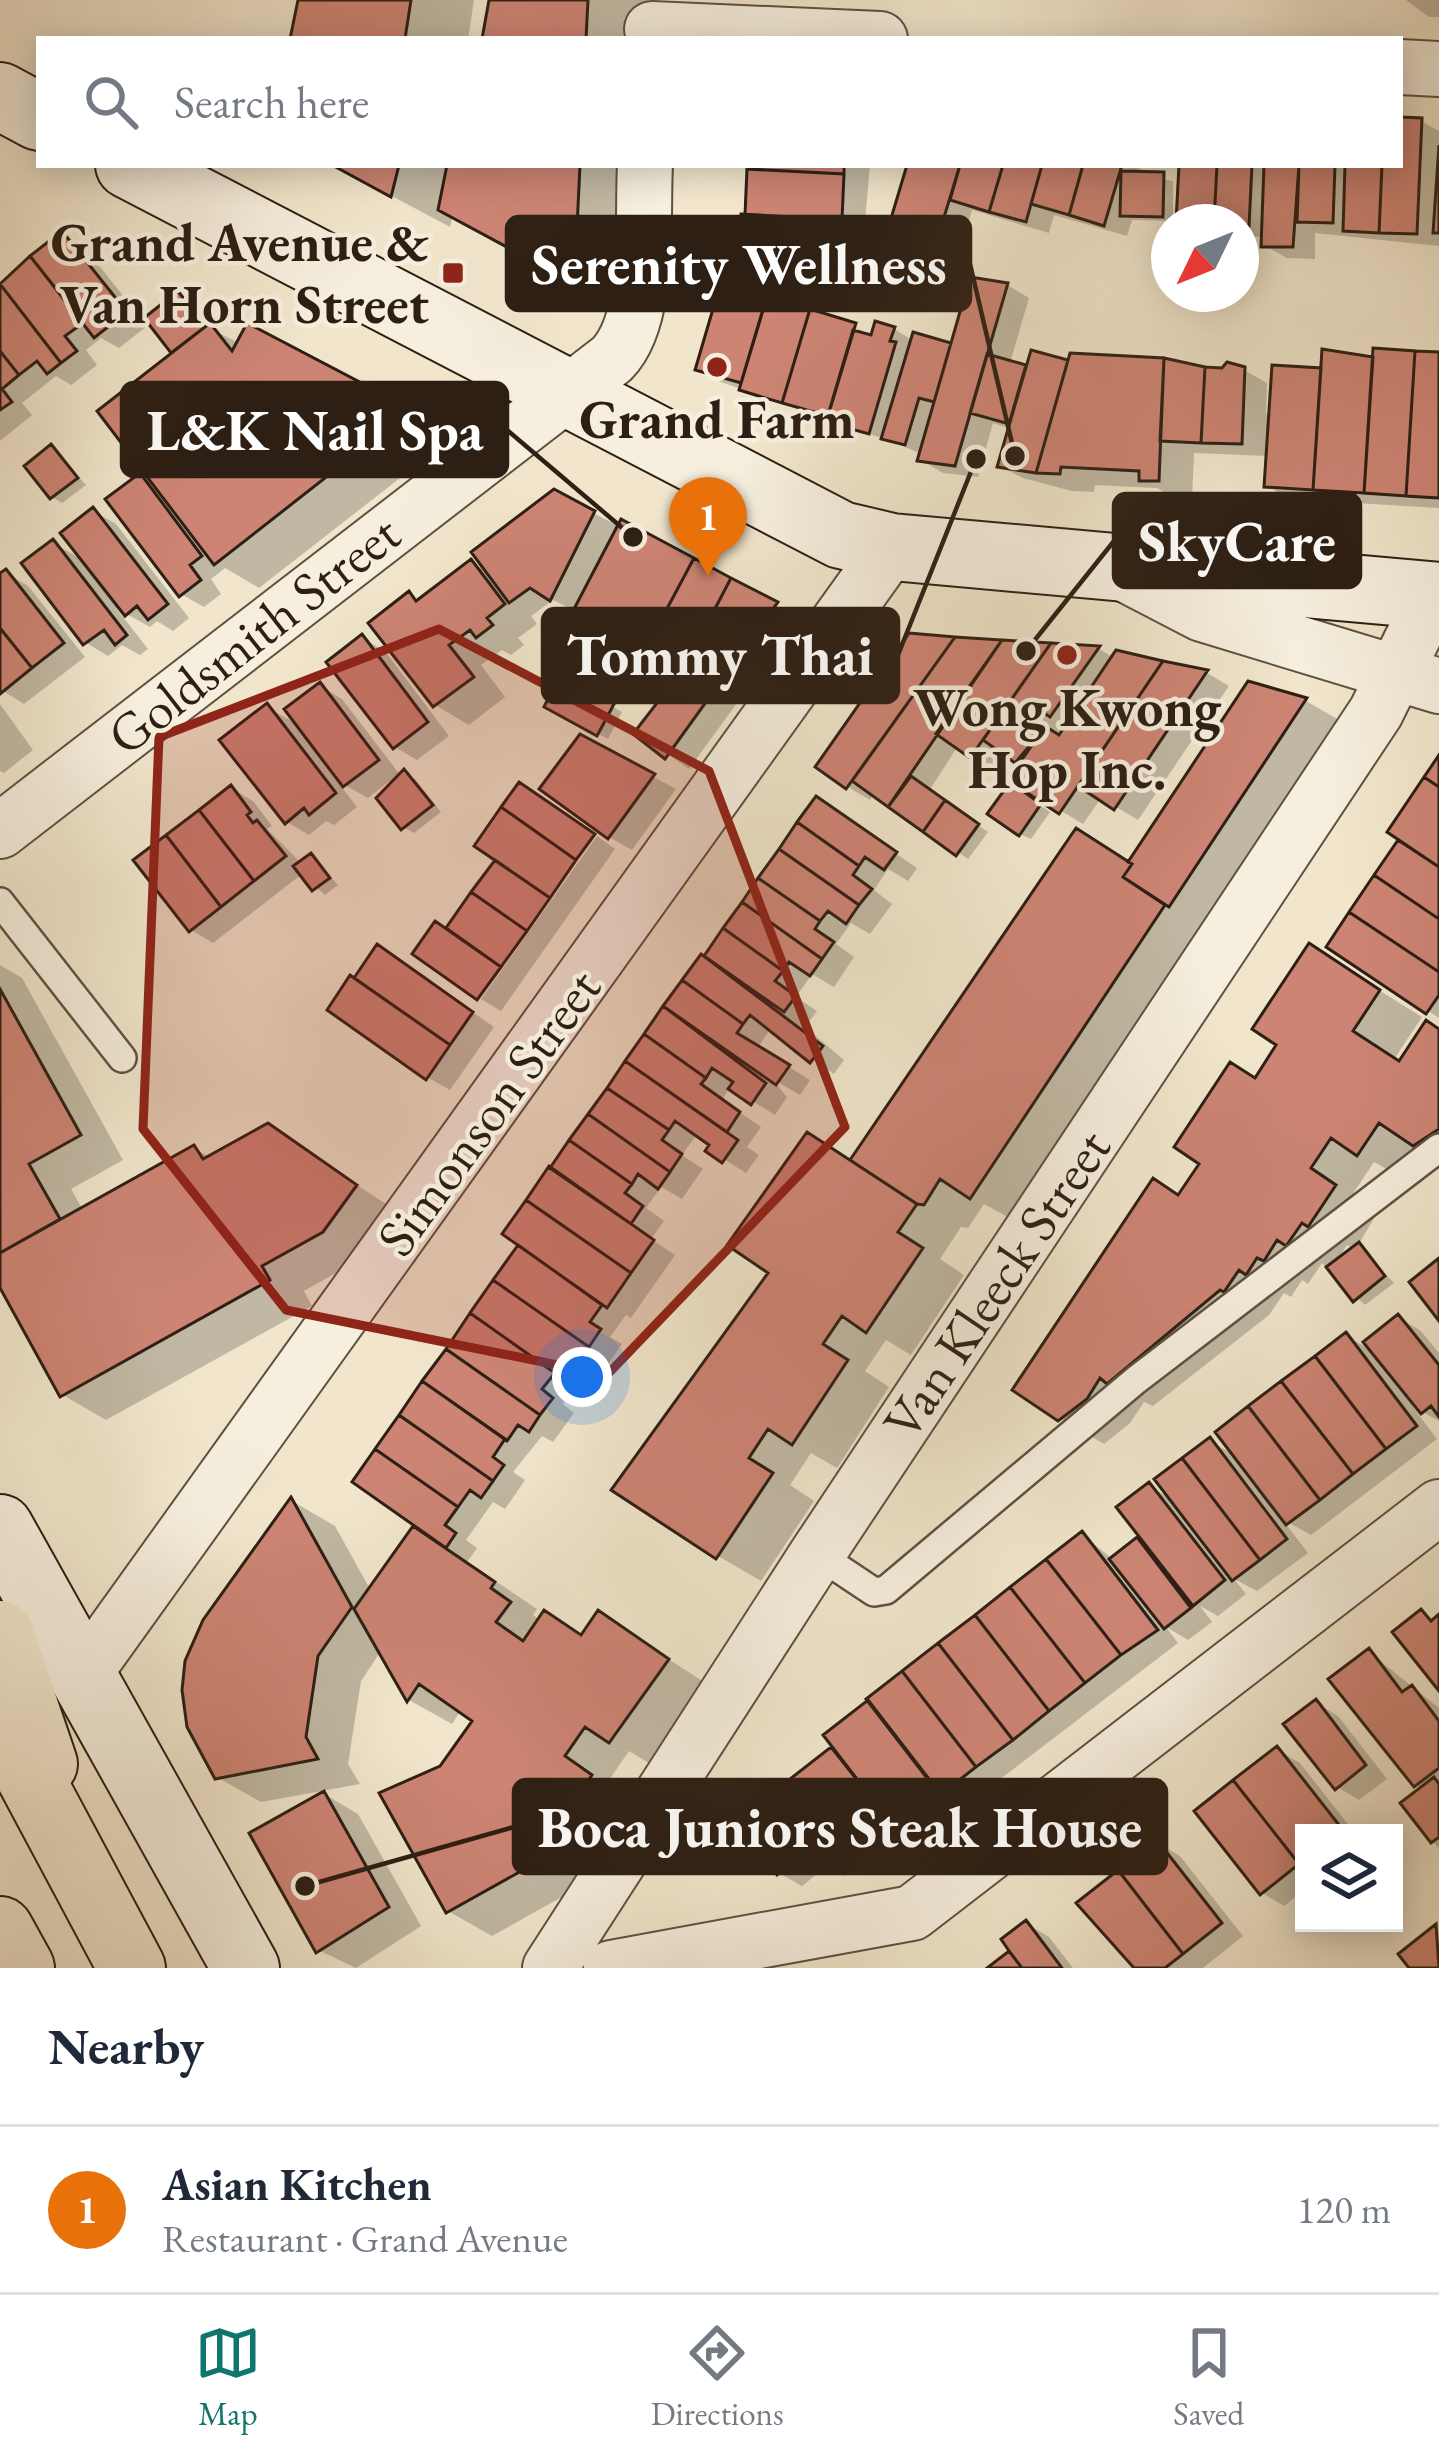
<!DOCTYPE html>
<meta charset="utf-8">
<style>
:root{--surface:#fff;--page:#f2f2f3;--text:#1f2937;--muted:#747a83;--line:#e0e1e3;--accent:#0f766e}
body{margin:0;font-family:"EB Garamond",serif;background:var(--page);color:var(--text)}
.controls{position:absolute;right:36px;bottom:36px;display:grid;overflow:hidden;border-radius:0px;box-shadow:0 6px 30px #0003}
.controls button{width:108px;height:108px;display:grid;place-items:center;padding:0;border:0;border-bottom:3px solid var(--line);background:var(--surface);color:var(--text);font:60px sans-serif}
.compass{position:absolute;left:1151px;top:204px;width:108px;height:108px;border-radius:50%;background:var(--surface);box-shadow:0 6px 30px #0003;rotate:227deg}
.you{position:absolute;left:582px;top:1377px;width:42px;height:42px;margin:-30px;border:9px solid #fff;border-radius:50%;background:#1a73e8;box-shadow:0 0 0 18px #1a73e833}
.badge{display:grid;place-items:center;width:78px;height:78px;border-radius:50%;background:var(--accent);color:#fff;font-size:39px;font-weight:700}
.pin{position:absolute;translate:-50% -99px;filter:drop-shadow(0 3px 6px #0008)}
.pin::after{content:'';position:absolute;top:63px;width:42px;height:36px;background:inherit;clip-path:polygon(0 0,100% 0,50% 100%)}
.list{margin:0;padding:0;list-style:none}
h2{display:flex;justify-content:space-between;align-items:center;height:156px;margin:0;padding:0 48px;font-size:51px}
h2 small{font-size:39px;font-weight:400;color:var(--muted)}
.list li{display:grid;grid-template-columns:78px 1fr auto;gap:36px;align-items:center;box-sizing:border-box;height:168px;padding:0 48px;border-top:3px solid var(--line)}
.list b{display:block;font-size:45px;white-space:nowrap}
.list p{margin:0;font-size:39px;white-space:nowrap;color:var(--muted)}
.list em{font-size:39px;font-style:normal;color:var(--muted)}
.icon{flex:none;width:66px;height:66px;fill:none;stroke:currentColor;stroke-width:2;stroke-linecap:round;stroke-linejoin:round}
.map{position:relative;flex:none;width:1439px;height:1968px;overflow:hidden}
.search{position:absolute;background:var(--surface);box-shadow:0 6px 30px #0003;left:36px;right:36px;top:36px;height:132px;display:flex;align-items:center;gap:30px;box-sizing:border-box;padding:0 42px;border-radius:0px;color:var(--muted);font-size:45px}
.sheet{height:324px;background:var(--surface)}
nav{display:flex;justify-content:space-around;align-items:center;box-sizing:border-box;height:168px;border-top:3px solid var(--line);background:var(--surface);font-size:33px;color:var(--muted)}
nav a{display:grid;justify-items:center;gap:6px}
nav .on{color:var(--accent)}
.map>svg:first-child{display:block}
</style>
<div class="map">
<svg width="1439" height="1968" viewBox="0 0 1439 1968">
<rect width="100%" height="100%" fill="#f1e6cc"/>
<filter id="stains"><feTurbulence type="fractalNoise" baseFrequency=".00167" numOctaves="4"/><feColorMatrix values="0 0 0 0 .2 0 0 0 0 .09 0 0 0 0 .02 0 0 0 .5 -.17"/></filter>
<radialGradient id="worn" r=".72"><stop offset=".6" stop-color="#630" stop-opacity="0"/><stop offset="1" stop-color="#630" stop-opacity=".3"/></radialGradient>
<path fill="#0003" fill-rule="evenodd" d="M302,0H474L468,39H293Z
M492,0H648L646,39H485Z
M1406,0H1439V17H1429Z
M1400,120L1421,121L1439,131V246L1315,233V259L1287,258L1264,245V237L1241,236V222L1182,165H1400Z
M334,165H640L626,311L453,215L450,227Z
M746,165H870L864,232L869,236L867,276L764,271L742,258Z
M911,165H1136L1145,175L1173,181V221L1132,220L1127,236L1054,215L1049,233L972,210L957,261L890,234Z
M62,235L85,248L144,322L179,295L209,328L239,343L388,400L432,425L418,464L259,588L225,568L211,579L221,594L204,607L181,594L140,476L158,486L177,353L151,323L119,348L101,338L86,350L97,365L71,385L56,376L22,403L32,415L0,441V284Z
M1007,285L1029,298L1010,363L1028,368L1033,353L1070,364L1072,356L1244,370L1267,383L1266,414L1324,371L1439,355V508L1289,499L1267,486L1269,456L1194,453L1192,499H1176L1157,488L1095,485L1094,492L1072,491L1023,478L1000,466L1011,429L993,423L978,477L943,473L921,460L922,454L893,442L721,382L698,369L768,292L874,336L894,329L914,341L953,347Z
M52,448L86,485L62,503L52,497Z
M554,493L799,618L689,769L637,733L684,666L553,600L531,616L537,624L518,638L524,645L511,655L502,650L481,665L505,697L469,725L435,705L410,595L421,601L471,562L491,574Z
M93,511L116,524L189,618L173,631L157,621L150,627L116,608L148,649L140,655L122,645L108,656L85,642L53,543L85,561Z
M6,573L28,586L85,657L24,704L0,689V577Z
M911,637L1099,649L1114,658L1117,654L1207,673L1229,686L1138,820L1101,798L1083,824L1035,795L1032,800L1050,812L1031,839L1020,834L1022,764L1005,753L994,768L958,746L929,791L988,832L968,859L874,793L870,800L848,787Z
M362,638L385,651L449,736L417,760L395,747Z
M561,679L622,712L608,739L548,706Z
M1249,685L1306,701L1339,720L1015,1221L984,1204L968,1228L961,1227L940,1259L964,1275L911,1355L886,1340L865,1371L889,1387L837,1468L811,1453L790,1485L814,1501L761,1581L718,1556L773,1272L808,1136L853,1162L1131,864Z
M320,686L342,699L401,776L415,779L441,812L414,833L403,827L395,777L368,798L336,780L357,807L334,825L326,821L309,835L287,822L267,707L300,726Z
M0,704L33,750L4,773L0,771Z
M581,738L676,789L632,850L609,837Z
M1439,760V1018L1331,946L1402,839Z
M231,788L253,801L272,826L267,829L301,863L311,856L338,885L325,895L302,874L213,943L191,930Z
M817,800L917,868L908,881L888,869L874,890L892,904L870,934L851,923L843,934L836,944L854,957L834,987L812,974L796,997L817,1011L805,1027L844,1060L834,1074L771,1028L758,1048L810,1080L800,1095L771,1078L787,1097L775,1115L730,1087L722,1100L761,1127L747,1147L759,1155L746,1173L709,1150L713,1145L698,1133L682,1155L703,1169L693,1183L682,1199L661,1187L646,1208L664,1221L651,1239L675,1255L631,1318L626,1315L610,1337L622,1344L601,1374L589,1367L563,1404L574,1413L553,1442L542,1436L513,1472L525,1480L505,1509L493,1502L466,1540L477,1548L467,1562L537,1609L533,1615L541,1621L583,1636L599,1614L710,1686L654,1766L629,1751L607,1783L634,1802L576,1889L492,1936L448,1911L442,1769L476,1721L461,1710L452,1724L409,1700L381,1651L361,1681L348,1764L360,1784L261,1802L217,1777L292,1501L335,1526L371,1591L427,1537L522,1245L506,1233Z
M597,836L615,849L501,1011L481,999Z
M1310,947L1422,1017L1395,1058L1401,1062L1439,1031V1157L1402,1178L1374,1162L1352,1195L1378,1212L1358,1245L1394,1283L1365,1305L1322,1263L1308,1284L1302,1280L1291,1297L1284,1293L1269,1315L1153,1406L1144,1402L1130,1423L1104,1444L1060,1418L1181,1198L1280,1044ZM1347,1245L1354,1249L1335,1263Z
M400,961L494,1027L450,1090L427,1077Z
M0,965L22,978L123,1160L71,1189L83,1210L194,1148L211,1158L268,1126L398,1212L366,1256L304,1291L312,1306L106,1420L63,1395L0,1283Z
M1399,1318L1421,1331L1439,1353V1421L1412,1406L1437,1439L1311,1535L1282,1519L1308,1553L1257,1591L1234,1579L1246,1594L1218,1616L1200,1606L1212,1622L1188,1640L1166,1627L1178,1643L965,1806L957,1801L890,1845L878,1838L867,1846L873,1855L845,1876L827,1866L802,1886L779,1873L755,1786L773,1796L1082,1535L1113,1559L1143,1537L1149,1486L1175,1501L1210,1441L1238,1457L1346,1336L1364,1346Z
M1369,1652L1439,1708V1849L1404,1804L1423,1789L1416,1785Z
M1316,1703L1338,1716L1387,1779L1359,1800L1337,1787Z
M1277,1750L1300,1763L1355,1833H1304V1890L1284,1906L1262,1893Z
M324,1794L358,1814L421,1926L356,1968L318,1950Z
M1158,1843L1180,1856L1243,1936L1203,1968H1136Z
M1026,1923L1049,1937L1073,1968H992L1013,1952Z"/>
<path fill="#cd8474" stroke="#2d1f14" stroke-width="3" d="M298,0H411L405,39H290Z
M489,0H588L586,39H482Z
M1400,117L1422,118L1417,234L1379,233L1382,165H1400Z
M1439,145V233H1433Z
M332,165H399L391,197Z
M447,165H580L575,270L566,279L438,210Z
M747,165H844V174L747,169Z
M907,165H960L934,250L886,235Z
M960,165H1003L989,212L950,200Z
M1003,165H1042L1026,222L989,212Z
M1042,165H1083L1069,215L1031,204Z
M1083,165H1122L1104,226L1069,215Z
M1179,165H1217L1214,222H1176Z
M1217,165H1252L1249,226L1214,222Z
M1264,165H1299L1293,247H1261Z
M1299,165H1335L1333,223L1297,222Z
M1345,165H1382L1379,233L1343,231Z
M747,169L844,174L842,220L745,215Z
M1121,171L1164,172L1163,217L1120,216Z
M741,214L848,220L845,265L739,260Z
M62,231L127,312L94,338L30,256Z
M30,256L83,323L65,336L77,351L61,363L0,284Z
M723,275L769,289L741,383L695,370Z
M970,277L1008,283L955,466L917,461Z
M0,284L61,363L47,374L37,361L19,375L0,351Z
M178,291L205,327L171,353L144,318Z
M767,297L810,309L782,403L739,390Z
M810,309L856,323L828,416L782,403Z
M875,321L895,327L890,341L896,342L869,434L826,422L853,330L871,335Z
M210,323L232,351L247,323L390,398L373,433L376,438L214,565L97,411Z
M913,332L951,343L934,402L919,398L905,445L881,439Z
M1373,348L1415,351L1406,496L1364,493Z
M1322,349L1373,357L1364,493L1313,490Z
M1031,350L1068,360L1036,473L997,467Z
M0,351L19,375L2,389L12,402L0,410Z
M1415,351L1439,352V498L1406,496Z
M1070,353L1164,358L1159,481H1139V471L1061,467L1060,474L1036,473Z
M987,354L1026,365L1009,424L970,413Z
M1164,358L1205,367L1201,443L1160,441Z
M1227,362L1245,367L1242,444L1201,443L1205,367L1222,368Z
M1272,365L1321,368L1313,490L1264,487Z
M51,444L78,478L50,499L24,466Z
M140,473L202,556L190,565L201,580L179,597L105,499Z
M554,489L595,511L550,601L530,588L509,603L471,552Z
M93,507L168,604L148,620L137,606L125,616L60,533Z
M621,519L694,558L646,648L574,609Z
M53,539L127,635L115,645L104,630L83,645L21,563Z
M694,558L731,578L684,668L646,648Z
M471,559L505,604L487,618L493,625L476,638L470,630L449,645L474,677L433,707L368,623L409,591L416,601Z
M6,569L64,643L32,668L0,628V573Z
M731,578L778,602L665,759L633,734L684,668Z
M0,628L32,668L0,694Z
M909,633L955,637L846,789L815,767Z
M362,634L428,722L393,749L326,662Z
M955,637L1002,640L888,807L852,781Z
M1002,640L1051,643L970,758L936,734Z
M1051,643L1100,646L1050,717L1041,711L1028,730L1037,737L1015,763L983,740Z
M1116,650L1163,661L1059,814L1008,780L1045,726L1059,735Z
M1163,661L1208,670L1114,810L1078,786Z
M560,675L614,704L597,736L544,707Z
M1248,681L1307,698L1169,907L1123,877L1132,864L1128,862Z
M320,682L379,760L343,787L284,709Z
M267,703L336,793L309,815L304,808L285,824L219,740Z
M580,734L655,774L608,839L539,789Z
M1439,755V787L1424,777Z
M404,769L433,805L401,830L376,798Z
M911,776L945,800L923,832L888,807Z
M1424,777L1439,787V867L1387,832Z
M519,782L595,834L576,860L501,807Z
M1010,782L1041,804L1019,836L987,814Z
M231,785L251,812L247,815L253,823L257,820L286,856L254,881L199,810Z
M816,796L897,852L884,870L865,857L859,866L797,822Z
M945,800L979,824L956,856L923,832Z
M501,807L576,860L550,898L474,846Z
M199,810L254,881L221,907L166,835Z
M797,822L859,866L853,875L872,889L859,905L779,849Z
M1076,828L1132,864L1123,877L1165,905L970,1199L940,1179L924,1205L917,1204L850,1160Z
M166,835L221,907L189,932L133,860Z
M1398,840L1439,867V919L1374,875Z
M779,849L859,905L846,924L828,911L820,921L758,878Z
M311,853L330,878L312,891L293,866Z
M495,860L550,898L527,931L471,892Z
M1374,875L1439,919V972L1349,912Z
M758,878L820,921L815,929L834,942L822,959L742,902Z
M471,892L527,931L501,967L446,928Z
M742,902L822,959L810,976L789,962L783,971L723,928Z
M1349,912L1439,972V995L1426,1014L1326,947Z
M435,921L501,967L477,1000L412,954Z
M723,928L783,971L775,981L796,996L784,1012L704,956Z
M1309,943L1380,990L1353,1031L1399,1061L1426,1020L1439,1029V1129L1413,1146L1379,1123L1357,1156L1331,1138L1311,1168L1336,1185L1308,1227L1302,1223L1286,1246L1277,1240L1264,1261L1257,1258L1246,1275L1239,1270L1224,1292L1220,1290L1107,1384L1100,1378L1087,1399L1058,1421L1012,1390L1153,1178L1178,1195L1199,1164L1174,1147L1230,1062L1255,1078L1276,1045L1252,1029Z
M377,944L473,1012L450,1045L354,978Z
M701,954L823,1046L810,1063L750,1015L743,1024L682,980Z
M350,975L450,1045L426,1080L327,1010Z
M682,980L743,1024L737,1033L790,1065L776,1085L663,1006Z
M0,989L81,1135L29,1164L60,1219L0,1253Z
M663,1006L766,1083L751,1105L728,1089L733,1082L712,1068L706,1078L644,1034Z
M644,1034L706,1078L701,1084L740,1112L727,1132L625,1061Z
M625,1061L738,1140L722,1163L705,1151L709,1145L675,1121L669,1130L607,1088Z
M607,1088L669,1130L662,1140L682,1154L670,1172L588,1114Z
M588,1114L670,1172L658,1189L638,1174L632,1184L569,1140Z
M268,1123L357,1185L323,1232L262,1266L270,1280L60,1397L0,1288V1253L194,1145L203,1159Z
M807,1132L917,1204L898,1232L923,1248L866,1333L842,1316L823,1344L848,1360L792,1445L768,1429L749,1458L773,1473L716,1559L611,1490L768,1273L727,1245Z
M569,1140L632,1184L625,1193L643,1206L631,1224L550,1168Z
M549,1166L654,1240L631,1273L526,1200Z
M526,1200L631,1273L607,1308L502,1234Z
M1359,1242L1385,1276L1353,1302L1326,1267Z
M518,1245L602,1305L590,1322L601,1329L589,1347L493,1280Z
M1439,1258V1321L1409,1282Z
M493,1280L589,1347L577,1363L566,1355L555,1373L470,1313Z
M470,1313L555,1373L542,1389L553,1398L540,1415L446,1349Z
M1398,1314L1439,1365V1417L1431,1406L1421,1414L1363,1342Z
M1346,1332L1417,1426L1386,1449L1315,1356Z
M446,1349L540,1415L529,1432L518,1425L507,1441L422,1381Z
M1315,1356L1386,1449L1353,1474L1281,1381Z
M422,1381L505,1439L493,1457L504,1465L493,1481L399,1415Z
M1281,1381L1353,1474L1320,1500L1248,1406Z
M1248,1406L1320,1500L1286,1525L1215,1432Z
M399,1415L493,1481L481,1498L470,1490L458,1507L375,1449Z
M1210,1437L1287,1539L1260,1560L1182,1458Z
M375,1449L458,1507L445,1525L456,1533L446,1548L352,1482Z
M1182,1458L1260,1560L1232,1581L1154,1479Z
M1149,1482L1225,1580L1193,1606L1116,1507Z
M291,1497L352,1607L318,1656L306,1737L318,1759L215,1779L187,1727L182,1690L185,1661L203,1620Z
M413,1526L495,1582L491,1588L511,1602L496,1622L523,1641L544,1610L581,1635L598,1610L669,1659L609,1743L585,1727L565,1756L592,1775L532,1865L446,1913L379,1793L440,1766L472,1721L419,1684L407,1702L354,1609Z
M1082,1531L1158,1630L1121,1655L1046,1559Z
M1137,1537L1191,1608L1164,1629L1109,1559Z
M1046,1559L1121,1655L1085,1683L1010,1587Z
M1010,1587L1085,1683L1049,1711L975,1615Z
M1421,1609L1431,1621L1439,1614V1691L1392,1632Z
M975,1615L1049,1711L1013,1740L938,1643Z
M938,1643L1013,1740L976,1767L902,1671Z
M1369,1648L1402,1692L1412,1685L1439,1721V1768L1414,1787L1328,1679Z
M902,1671L976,1767L940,1795L866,1699Z
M1316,1699L1366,1765L1335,1790L1283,1724Z
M868,1700L936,1788L891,1823L823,1735Z
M1277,1746L1343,1830L1304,1833L1299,1864L1233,1780Z
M831,1747L887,1818L865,1834L857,1824L846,1833L852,1841L820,1866L767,1797Z
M1434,1777L1439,1784V1837L1431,1843L1400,1803Z
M1233,1780L1299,1864L1260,1895L1194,1811Z
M755,1783L808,1851L777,1875L725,1806Z
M324,1791L389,1907L316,1953L249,1833Z
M1157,1840L1222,1923L1183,1954L1118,1870Z
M1118,1870L1183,1954L1165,1968H1134L1076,1903Z
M1026,1920L1062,1968H1022L1009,1951L1001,1939Z
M1436,1924L1439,1968H1409L1398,1954Z
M1009,1951L1022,1968H987Z"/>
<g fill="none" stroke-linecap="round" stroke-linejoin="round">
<g stroke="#5e5142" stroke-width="32">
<path id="lane" d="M0,902L122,1058
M817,1554L874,1592L886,1590L1136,1380L1439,1148"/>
</g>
<g stroke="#5e5142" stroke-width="58">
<path id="street" d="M652,29L880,39
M1400,67L1439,69
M1123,573L1202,614L1439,686
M0,831L612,359C651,319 642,219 645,165
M83,1675L892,547
M550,1968L817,1554L1376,712L1434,595
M611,1968L912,1913L1439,1507"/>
</g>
<g stroke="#2d1f14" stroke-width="70">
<path id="secondary" d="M0,96L39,117
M129,165L841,535L892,547L1439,596
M0,1528L246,1968"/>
</g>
<g stroke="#2d1f14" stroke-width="70">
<path id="primary" d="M0,1634L44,1764
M0,1721L132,1968
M0,1930L21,1968"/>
</g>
<use href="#lane" stroke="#f6efde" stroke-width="27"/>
<use href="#street" stroke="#f6efde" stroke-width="54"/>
<use href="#secondary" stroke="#f6efde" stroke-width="66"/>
<use href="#primary" stroke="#f1e6cc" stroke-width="66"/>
</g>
<path fill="#8f2418" fill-opacity="0.2" stroke="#8f2418" stroke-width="9" stroke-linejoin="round" d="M439,629L709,771L845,1127L607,1375L286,1310L143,1129L159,737Z"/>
<g fill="#8f2418" stroke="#f6efde" stroke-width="4.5">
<rect x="441" y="261" width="24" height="24" rx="6"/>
<circle cx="717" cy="367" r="12"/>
<circle cx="1067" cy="655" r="12"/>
</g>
<g text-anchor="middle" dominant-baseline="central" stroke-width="9" stroke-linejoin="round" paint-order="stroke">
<g font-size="54" font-weight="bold" fill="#2d1f14" stroke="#f6efde">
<text x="429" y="242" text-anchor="end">Grand Avenue &amp;<tspan x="429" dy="62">Van Horn Street</tspan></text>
<text x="717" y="419">Grand Farm</text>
<text x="1067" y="707">Wong Kwong<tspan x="1067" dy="62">Hop Inc.</tspan></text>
</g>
<g font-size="54" fill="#2d1f14" stroke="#f6efde">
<text transform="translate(253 634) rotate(-38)">Goldsmith Street</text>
<text transform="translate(488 1112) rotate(-54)">Simonson Street</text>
<text transform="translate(996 1284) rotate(-56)">Van Kleeck Street</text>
</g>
</g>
<path fill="none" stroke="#2d1f14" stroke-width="4.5" d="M1015 456L970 264M633 537L507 430M1026 651L1114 541M976 459L898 655M305 1886L514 1827"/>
<g fill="#2d1f14" stroke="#f6efde" stroke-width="4.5">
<circle cx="1015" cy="456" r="12"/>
<circle cx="633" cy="537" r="12"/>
<circle cx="1026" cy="651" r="12"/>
<circle cx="976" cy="459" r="12"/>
<circle cx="305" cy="1886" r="12"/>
</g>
<g fill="#2d1f14" stroke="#2d1f14" stroke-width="4.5">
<rect x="507" y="217" width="463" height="93" rx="12"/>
<rect x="122" y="383" width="385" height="93" rx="12"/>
<rect x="1114" y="494" width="246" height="93" rx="12"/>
<rect x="543" y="609" width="355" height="93" rx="12"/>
<rect x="514" y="1780" width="652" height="93" rx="12"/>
</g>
<g font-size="57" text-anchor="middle" font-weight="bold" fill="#fff">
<text x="739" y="284">Serenity Wellness</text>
<text x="315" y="450">L&amp;K Nail Spa</text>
<text x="1237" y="561">SkyCare</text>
<text x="720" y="675">Tommy Thai</text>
<text x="840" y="1847">Boca Juniors Steak House</text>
</g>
<rect width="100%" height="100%" filter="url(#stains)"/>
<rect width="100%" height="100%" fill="url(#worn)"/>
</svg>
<div class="controls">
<button><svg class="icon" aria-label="layers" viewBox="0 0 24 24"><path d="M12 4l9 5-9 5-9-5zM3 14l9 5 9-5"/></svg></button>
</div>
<svg class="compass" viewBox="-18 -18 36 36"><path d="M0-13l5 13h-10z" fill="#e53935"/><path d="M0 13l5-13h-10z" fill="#747a83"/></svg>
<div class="you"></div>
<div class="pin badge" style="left:708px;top:576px;background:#e8710a">1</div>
<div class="search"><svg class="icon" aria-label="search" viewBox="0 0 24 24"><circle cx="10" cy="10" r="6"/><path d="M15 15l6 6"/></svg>Search here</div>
</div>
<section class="sheet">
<h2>Nearby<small></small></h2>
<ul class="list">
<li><span class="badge" style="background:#e8710a">1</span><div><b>Asian Kitchen</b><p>Restaurant · Grand Avenue</p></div><em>120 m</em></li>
</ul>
</section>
<nav>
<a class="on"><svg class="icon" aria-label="map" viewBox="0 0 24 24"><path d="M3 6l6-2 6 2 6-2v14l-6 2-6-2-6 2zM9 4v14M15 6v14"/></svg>Map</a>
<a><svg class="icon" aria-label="directions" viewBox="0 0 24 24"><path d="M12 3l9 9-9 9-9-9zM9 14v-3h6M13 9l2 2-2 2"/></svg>Directions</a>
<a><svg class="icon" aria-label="saved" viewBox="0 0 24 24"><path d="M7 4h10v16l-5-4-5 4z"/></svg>Saved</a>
</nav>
